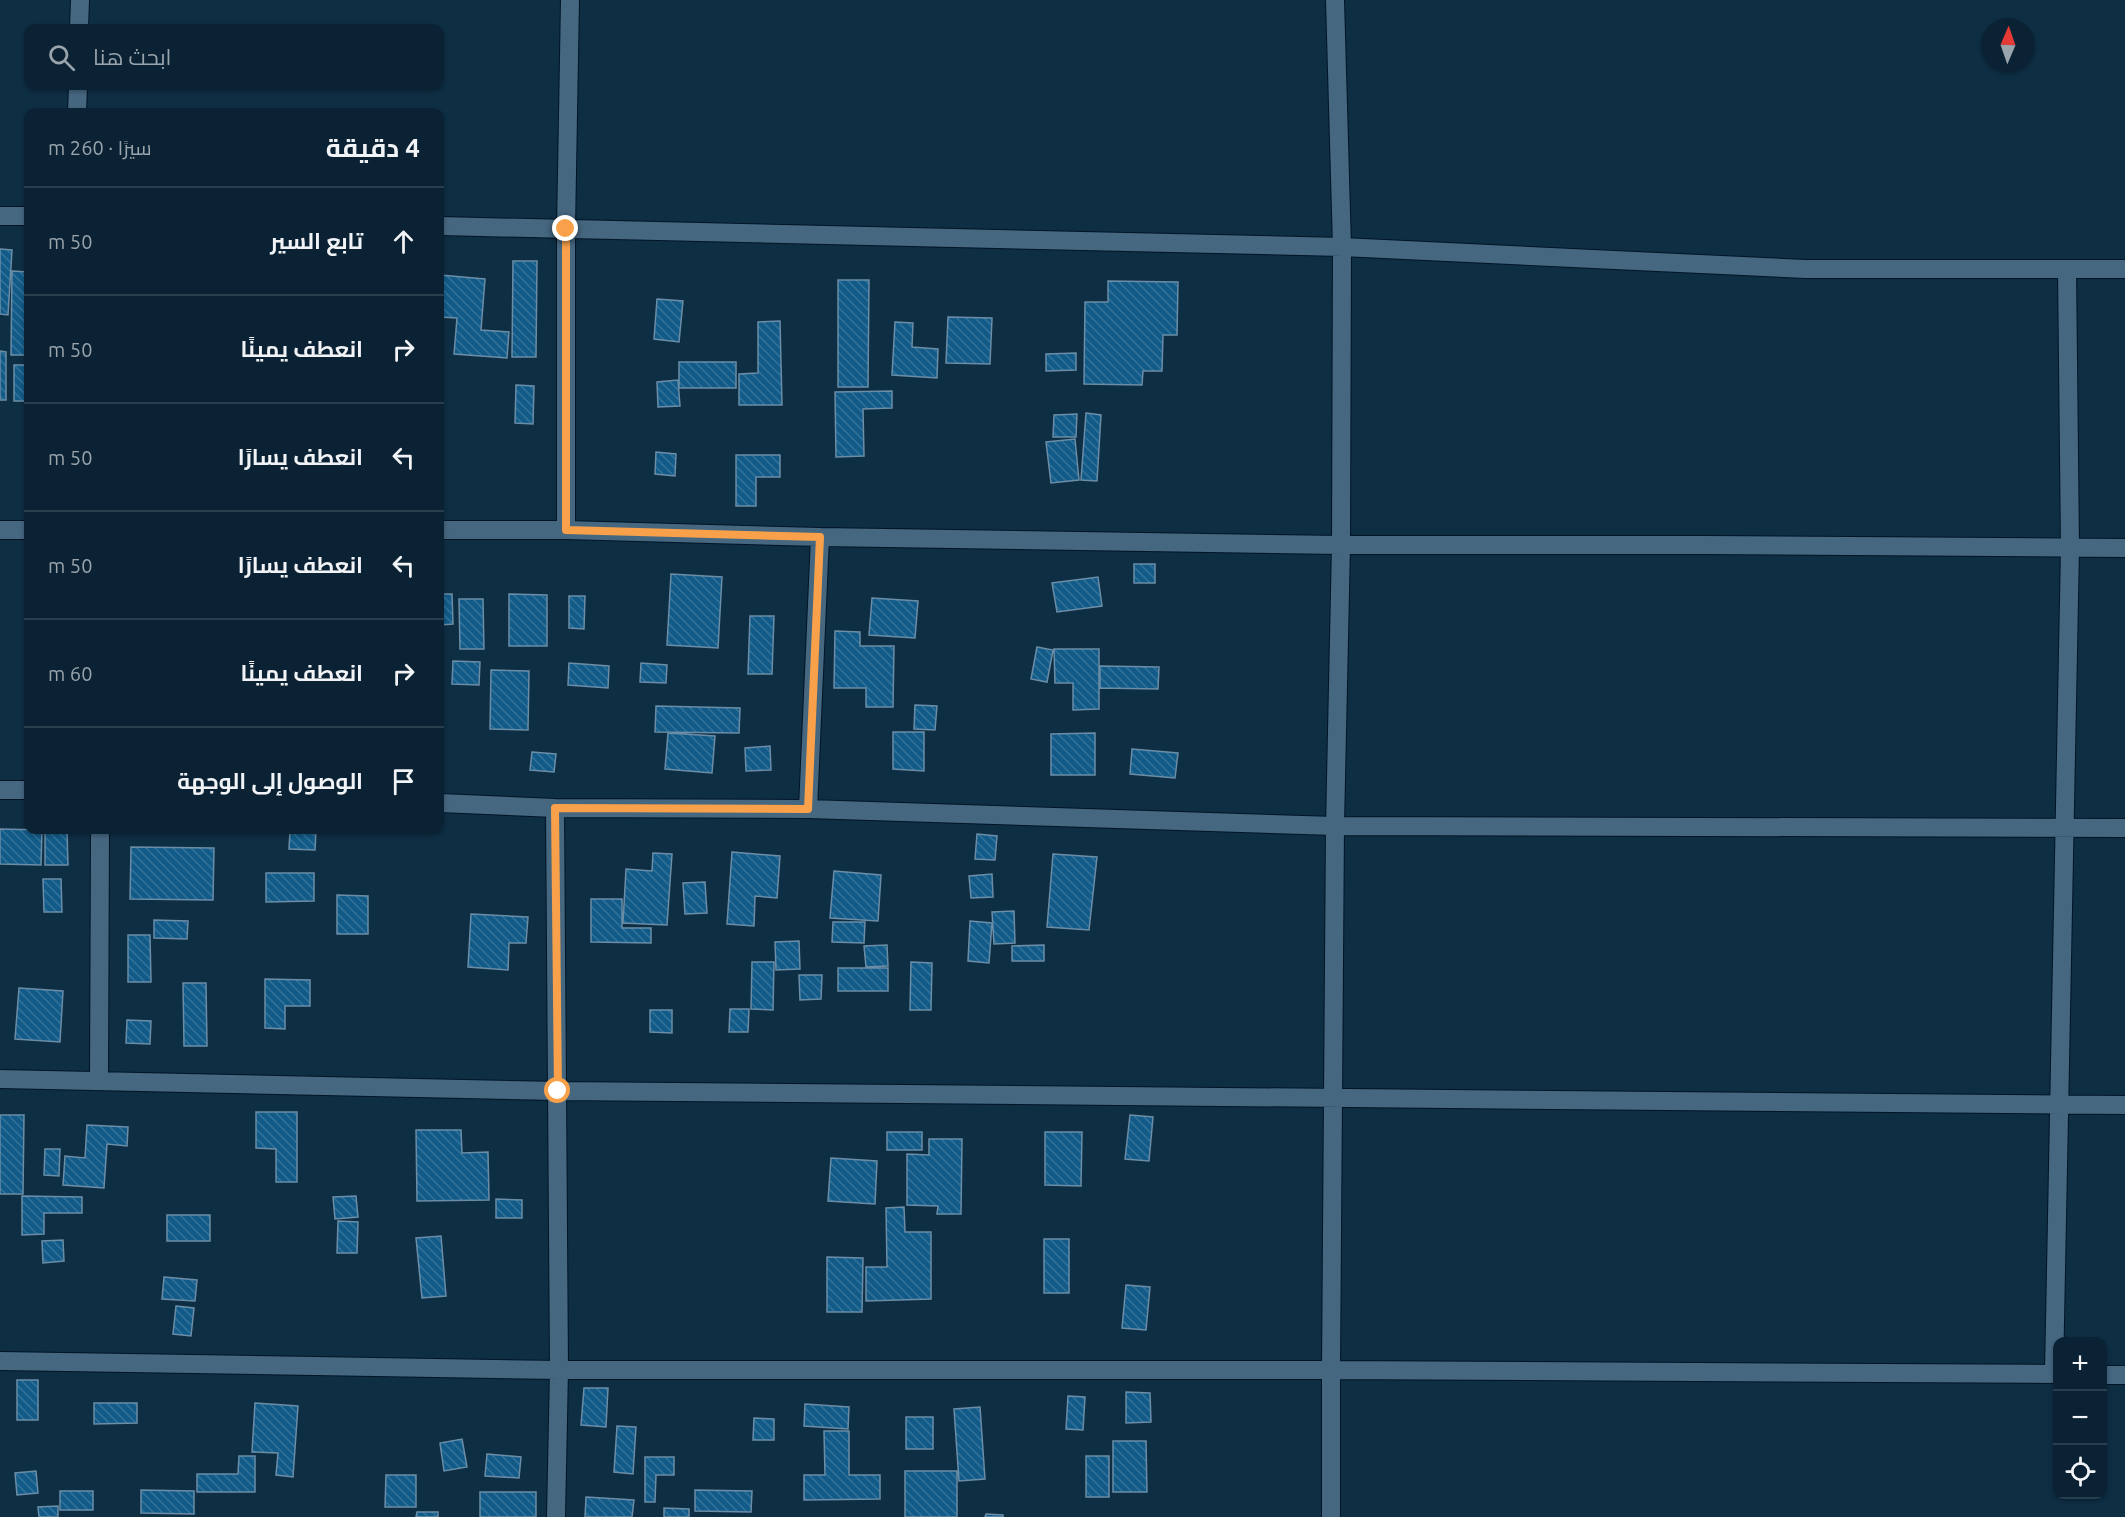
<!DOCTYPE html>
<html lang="ar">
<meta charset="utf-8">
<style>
:root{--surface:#0a2233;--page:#182f3f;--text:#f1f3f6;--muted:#99a4ac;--line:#2a3f4e}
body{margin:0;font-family:Ubuntu,Cairo,sans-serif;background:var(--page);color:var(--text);direction:rtl}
.controls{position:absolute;right:18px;bottom:18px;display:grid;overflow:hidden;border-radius:12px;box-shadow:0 2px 4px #0004}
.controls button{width:54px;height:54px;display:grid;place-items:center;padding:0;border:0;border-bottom:2px solid var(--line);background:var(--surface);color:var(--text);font:30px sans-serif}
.compass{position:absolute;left:1981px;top:18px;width:54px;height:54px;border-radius:50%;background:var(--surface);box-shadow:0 2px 4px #0004;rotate:2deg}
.stop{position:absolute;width:18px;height:18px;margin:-14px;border:4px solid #f8a14a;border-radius:50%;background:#fff}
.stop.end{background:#f8a14a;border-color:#fff;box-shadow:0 2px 6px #0008}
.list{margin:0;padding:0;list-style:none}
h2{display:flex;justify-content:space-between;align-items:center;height:78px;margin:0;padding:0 24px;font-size:26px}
h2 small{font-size:20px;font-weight:400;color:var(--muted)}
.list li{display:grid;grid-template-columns:39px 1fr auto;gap:18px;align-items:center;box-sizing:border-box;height:108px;padding:0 24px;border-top:2px solid var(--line)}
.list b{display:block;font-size:22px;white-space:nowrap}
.list em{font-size:20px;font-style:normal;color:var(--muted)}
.icon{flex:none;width:33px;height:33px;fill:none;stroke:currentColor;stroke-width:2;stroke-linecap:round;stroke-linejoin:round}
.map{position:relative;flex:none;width:2125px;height:1517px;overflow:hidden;direction:ltr}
.search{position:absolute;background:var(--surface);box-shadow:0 2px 4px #0004;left:24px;top:24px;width:420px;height:66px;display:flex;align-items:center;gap:15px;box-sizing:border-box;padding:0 21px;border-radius:12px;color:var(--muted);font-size:22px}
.panel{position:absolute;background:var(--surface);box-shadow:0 2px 4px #0004;left:24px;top:108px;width:420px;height:726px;border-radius:12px;direction:rtl}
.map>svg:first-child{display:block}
</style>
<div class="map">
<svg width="2125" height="1517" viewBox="0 0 2125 1517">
<defs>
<pattern id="building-back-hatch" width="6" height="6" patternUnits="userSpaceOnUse" patternTransform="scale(1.5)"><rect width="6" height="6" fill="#125b88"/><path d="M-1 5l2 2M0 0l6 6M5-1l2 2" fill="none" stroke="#337299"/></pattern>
</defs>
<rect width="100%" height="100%" fill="#0e2e44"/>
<path fill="url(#building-back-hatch)" stroke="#6b8da7" stroke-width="1.5" d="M0,249L12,250L8,315L0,314Z
M513,261H537L536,357H512Z
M12,271L28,272V355H11Z
M440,275L485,279L481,330L509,332L507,358L454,354L457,318L440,317Z
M838,280H869L868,387H838Z
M1108,281L1178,282L1177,335H1163L1162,371H1143L1142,385L1084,384L1085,302H1108Z
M657,299L683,301L679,342L654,339Z
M948,317L992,318L990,364L946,363Z
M780,321L782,405H739V374L758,373V322Z
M895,322L913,323L912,347L938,349L937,378L892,375Z
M0,351L6,352V400H0Z
M1076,353V370L1046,371V354Z
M679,362H736V388H679Z
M14,365H28V401H14Z
M678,380L680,406L658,407L657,382Z
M516,385L534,386L533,424L515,423Z
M892,391V408L863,409L864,456L836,457L835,392Z
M1086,413L1101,415L1097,481L1081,480Z
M1077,414L1076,437H1053L1054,415Z
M1075,439L1079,480L1051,483L1046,442Z
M656,452L676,454L675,476L655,474Z
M736,455H780V477H756V506H736Z
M1134,564H1155V583H1134Z
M671,574L722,577L718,648L667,645Z
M1098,577L1102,606L1057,612L1052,583Z
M440,594H452L453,624L440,625Z
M509,594L547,595V646H509Z
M569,596H585L584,629L569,628Z
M872,598L918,601L915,638L869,635Z
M459,599H483L484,649H460Z
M750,616H774L772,674H748Z
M835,631L860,632V646H894L893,707H866V688H834Z
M1037,647L1053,650L1047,682L1031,679Z
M1054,649H1099V709L1073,710V683H1055Z
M453,661L480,662L479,685L452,684Z
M569,663L609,666L608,688L568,685Z
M641,663L667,665L666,683L640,682Z
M1100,666L1159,667L1158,689L1100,688Z
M491,670L529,671L528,730L490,729Z
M915,705L937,706L935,730L914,729Z
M656,706L740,708L739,733L655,732Z
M893,732H924V771L893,769Z
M668,733L715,736L712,773L665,769Z
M1095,733V775H1051V734Z
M770,746L771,770L746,771L745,748Z
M1132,749L1178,753L1175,778L1130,774Z
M532,752L556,754L554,772L530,770Z
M0,829L42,830L41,865L0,864Z
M45,830H67L68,865H45Z
M290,831H316L315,850L289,849Z
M977,834L997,836L995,860L975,859Z
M131,847L214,848L213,900L130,899Z
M732,852L780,856L777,898L755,896L754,926L727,924Z
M653,853L672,854L667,925L623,923L626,869L652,871Z
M1053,854L1097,857L1089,930L1047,927Z
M834,871L881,875L878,921L830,918Z
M266,873H314V901L266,902Z
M992,874L993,897L971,898L969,876Z
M43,879H61L62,912H44Z
M705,882L707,913L685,914L683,883Z
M337,895L368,896V934H337Z
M591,899H622V928H651V943L591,942Z
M1014,911L1015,943L994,944L992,912Z
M471,914L528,917L526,943H509L508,970L468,967Z
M154,920L188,921L187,939L154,938Z
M970,921L992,923L989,963L968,961Z
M833,922H865L864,943L832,942Z
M128,935H150L151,982H128Z
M799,941L800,969L776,970L775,942Z
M887,945L888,966L866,967L864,946Z
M1044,945V961H1012V946Z
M752,962H774L773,1010L751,1009Z
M911,962L932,963L931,1010H910Z
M838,968H888V991H838Z
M799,975H822L821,999L800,1000Z
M265,979L310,980V1006H285V1029L265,1028Z
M183,983H206L207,1046H184Z
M19,988L63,991L60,1042L15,1039Z
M730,1009H749L748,1032H729Z
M650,1010H672V1033L650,1032Z
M127,1020L151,1021L150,1044L126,1043Z
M256,1112H297V1182H276V1149L256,1148Z
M0,1115H24L23,1194H0Z
M1130,1115L1153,1117L1149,1161L1125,1159Z
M87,1125L128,1127L127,1146L107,1144L104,1188L63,1185L65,1156L85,1158Z
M416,1130H461L462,1153L488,1152L489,1200L417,1201Z
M887,1132H922V1150H887Z
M1045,1132H1082L1081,1186L1045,1185Z
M929,1139H962L961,1214H937L938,1206L907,1205V1154L929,1155Z
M45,1149H60L59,1176L44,1175Z
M831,1158L877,1161L875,1204L828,1201Z
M22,1196L82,1197V1213H44V1234L22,1235Z
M356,1196L358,1217L335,1219L333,1197Z
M496,1199L522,1200V1218H496Z
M904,1207L905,1232H931V1299L866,1301V1267H887L886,1208Z
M167,1215H210V1241H167Z
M338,1221L358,1222L357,1253H337Z
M441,1236L446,1296L422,1298L416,1238Z
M1044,1239H1069V1293H1044Z
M63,1240L64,1261L43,1263L42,1241Z
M827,1257L863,1258L862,1312H827Z
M164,1277L197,1280L195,1301L162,1299Z
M1126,1285L1150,1287L1146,1330L1122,1328Z
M176,1306L194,1308L191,1336L173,1334Z
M17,1380H38V1420H17Z
M584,1388H608L606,1427L581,1425Z
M1126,1392L1150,1393L1151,1422L1126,1423Z
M1068,1396L1085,1397L1083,1430L1066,1429Z
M94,1403H137V1423L94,1424Z
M255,1403L298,1406L293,1477L276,1475L278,1453L252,1452Z
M805,1404L849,1407L848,1429L804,1426Z
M980,1407L985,1479L959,1481L954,1409Z
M906,1417H933V1449H906Z
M754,1418L774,1419V1440H753Z
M617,1426L636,1427L633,1474L614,1472Z
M824,1431H849V1475H880V1499L804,1500V1475H825Z
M462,1439L467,1467L444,1471L440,1443Z
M1113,1441H1146L1147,1492H1113Z
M487,1454L521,1457L519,1478L485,1476Z
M239,1456H255V1492H197V1474H238Z
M1086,1456H1109V1497H1086Z
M645,1457H674V1475H656L655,1502H645Z
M36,1471L38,1493L17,1495L15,1473Z
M905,1471H957V1517H905Z
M386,1475H416V1507H385Z
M141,1490L194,1491V1514L141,1513Z
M695,1490L752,1491L751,1512L695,1511Z
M60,1491H93V1510H60Z
M480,1492H536V1517H480Z
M586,1497L634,1500L632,1517H585Z
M58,1506V1517H39L38,1507Z
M664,1508L689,1509V1517H664Z
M417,1512H438V1517H416Z
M986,1514L1003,1515V1517H985Z"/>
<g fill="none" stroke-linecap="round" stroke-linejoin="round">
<g stroke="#011526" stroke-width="20">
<path id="minor" d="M79,28L80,0
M77,112L78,86
M0,216H28
M440,226L1342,247L1805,269H2125
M0,530H28
M440,530H566L820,537L1341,545H1706L2125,548
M566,530V229L570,0
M0,790H28
M440,803L555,808L808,809L1335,826L2125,828
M555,808L559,1370L556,1517
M808,809L820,537
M0,1079L558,1091L2125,1105
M99,1080L100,830
M0,1361L559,1370H1331L2058,1374
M2054,1373L2070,548L2067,269
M2102,1375H2125
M1331,1517V1370L1335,826L1341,545L1342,247L1335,0"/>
</g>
<use href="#minor" stroke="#466780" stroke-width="18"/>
</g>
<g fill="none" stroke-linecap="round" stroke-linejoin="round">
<path stroke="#f8a14a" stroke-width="8" d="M558,1091L555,808L808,809L820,537L566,530V229"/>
</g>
</svg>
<div class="controls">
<button>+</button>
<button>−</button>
<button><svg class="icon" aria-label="locate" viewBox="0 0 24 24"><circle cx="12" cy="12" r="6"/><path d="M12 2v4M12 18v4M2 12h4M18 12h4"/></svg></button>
</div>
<svg class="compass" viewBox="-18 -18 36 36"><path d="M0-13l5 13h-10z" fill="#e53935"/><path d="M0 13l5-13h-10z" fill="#99a4ac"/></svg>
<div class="stop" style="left:558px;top:1091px"></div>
<div class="stop end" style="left:566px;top:229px"></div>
<div class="search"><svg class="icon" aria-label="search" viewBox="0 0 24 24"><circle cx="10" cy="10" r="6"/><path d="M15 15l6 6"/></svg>ابحث هنا</div>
<section class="panel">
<h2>4 دقيقة<small>سيرًا · 260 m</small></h2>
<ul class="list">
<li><svg class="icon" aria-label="ahead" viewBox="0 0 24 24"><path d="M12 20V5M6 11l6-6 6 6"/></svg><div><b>تابع السير</b></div><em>50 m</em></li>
<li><svg class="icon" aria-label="right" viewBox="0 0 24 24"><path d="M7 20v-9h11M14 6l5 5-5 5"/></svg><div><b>انعطف يمينًا</b></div><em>50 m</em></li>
<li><svg class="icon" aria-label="left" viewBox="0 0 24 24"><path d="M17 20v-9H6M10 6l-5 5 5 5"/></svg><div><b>انعطف يسارًا</b></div><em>50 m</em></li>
<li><svg class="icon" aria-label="left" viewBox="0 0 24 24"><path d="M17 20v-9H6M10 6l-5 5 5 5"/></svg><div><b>انعطف يسارًا</b></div><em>50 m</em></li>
<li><svg class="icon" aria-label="right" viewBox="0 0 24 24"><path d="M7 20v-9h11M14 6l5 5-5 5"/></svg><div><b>انعطف يمينًا</b></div><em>60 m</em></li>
<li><svg class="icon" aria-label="arrive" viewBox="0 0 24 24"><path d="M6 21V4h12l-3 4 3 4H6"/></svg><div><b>الوصول إلى الوجهة</b></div></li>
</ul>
</section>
</div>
